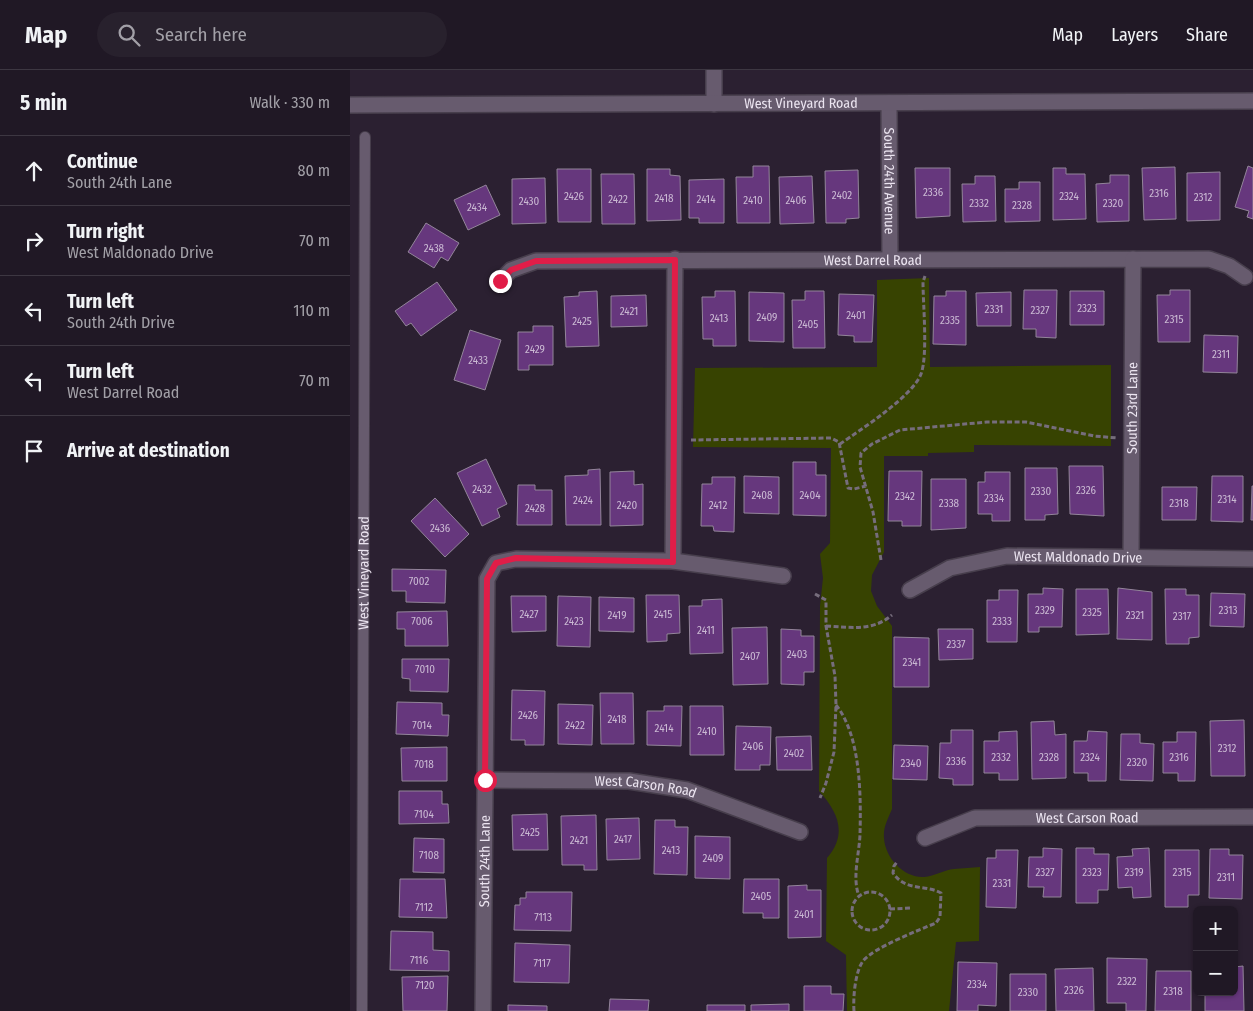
<!DOCTYPE html>
<meta charset="utf-8">
<style>
:root{--surface:#201825;--page:#28212d;--text:#f1f3f6;--muted:#a2a0a7;--line:#3d3742}
body{margin:0;font-family:"Fira Sans Condensed",sans-serif;background:var(--page);color:var(--text)}
.controls{position:absolute;right:15px;bottom:15px;display:grid;overflow:hidden;border-radius:8px;box-shadow:0 1px 4px #0004}
.controls button{width:45px;height:45px;display:grid;place-items:center;padding:0;border:0;border-bottom:1px solid var(--line);background:var(--surface);color:var(--text);font:25px sans-serif}
.stop{position:absolute;width:15px;height:15px;margin:-11px;border:4px solid #e11d48;border-radius:50%;background:#fff}
.stop.end{background:#e11d48;border-color:#fff;box-shadow:0 1px 5px #0008}
.list{margin:0;padding:0;list-style:none}
h2{display:flex;justify-content:space-between;align-items:center;height:65px;margin:0;padding:0 20px;font-size:21px}
h2 small{font-size:16px;font-weight:400;color:var(--muted)}
.list li{display:grid;grid-template-columns:32px 1fr auto;gap:15px;align-items:center;box-sizing:border-box;height:70px;padding:0 20px;border-top:1px solid var(--line)}
.list b{display:block;font-size:19px;white-space:nowrap}
.list p{margin:0;font-size:16px;white-space:nowrap;color:var(--muted)}
.list em{font-size:16px;font-style:normal;color:var(--muted)}
.icon{flex:none;width:28px;height:28px;fill:none;stroke:currentColor;stroke-width:2;stroke-linecap:round;stroke-linejoin:round}
.map{position:relative;flex:none;width:903px;height:941px;overflow:hidden}
header{display:flex;align-items:center;gap:30px;box-sizing:border-box;height:70px;padding:0 25px;background:var(--surface);border-bottom:1px solid var(--line)}
header strong{font-size:24px}
nav{display:flex;gap:28px;margin-inline-start:auto;font-size:18px}
.search{width:350px;height:45px;background:var(--page);display:flex;align-items:center;gap:12px;box-sizing:border-box;padding:0 18px;border-radius:28px;color:var(--muted);font-size:19px}
main{display:flex}
aside{flex:1;background:var(--surface)}
.map>svg:first-child{display:block}
</style>
<header>
<strong>Map</strong>
<div class="search"><svg class="icon" aria-label="search" viewBox="0 0 24 24"><circle cx="10" cy="10" r="6"/><path d="M15 15l6 6"/></svg>Search here</div>
<nav><a>Map</a><a>Layers</a><a>Share</a></nav>
</header>
<main>
<aside>
<h2>5 min<small>Walk · 330 m</small></h2>
<ul class="list">
<li><svg class="icon" aria-label="ahead" viewBox="0 0 24 24"><path d="M12 20V5M6 11l6-6 6 6"/></svg><div><b>Continue</b><p>South 24th Lane</p></div><em>80 m</em></li>
<li><svg class="icon" aria-label="right" viewBox="0 0 24 24"><path d="M7 20v-9h11M14 6l5 5-5 5"/></svg><div><b>Turn right</b><p>West Maldonado Drive</p></div><em>70 m</em></li>
<li><svg class="icon" aria-label="left" viewBox="0 0 24 24"><path d="M17 20v-9H6M10 6l-5 5 5 5"/></svg><div><b>Turn left</b><p>South 24th Drive</p></div><em>110 m</em></li>
<li><svg class="icon" aria-label="left" viewBox="0 0 24 24"><path d="M17 20v-9H6M10 6l-5 5 5 5"/></svg><div><b>Turn left</b><p>West Darrel Road</p></div><em>70 m</em></li>
<li><svg class="icon" aria-label="arrive" viewBox="0 0 24 24"><path d="M6 21V4h12l-3 4 3 4H6"/></svg><div><b>Arrive at destination</b></div></li>
</ul>
</aside>
<div class="map">
<svg width="903" height="941" viewBox="0 0 903 941">
<rect width="100%" height="100%" fill="#2b2031"/>
<path fill="#374301" d="M579,208L580,297L761,295V376L624,375V382L578,383V386H534V482L522,505L521,521L527,536L542,556V739C538,749 533,757 534,768C535,788 554,808 574,807C585,806 594,800 604,799C612,798 622,798 630,797L629,871L606,872L599,941H497L496,885L476,871L477,788C498,764 488,742 469,721L470,536L473,508L470,484L480,473L481,378L343,377L345,298L527,297V210Z"/>
<path fill="#66377d" stroke="#93859a" d="M403,96H419L420,153H387L386,107H403Z
M898,96L903,98V149L897,147L899,141L885,137Z
M825,97L826,149L794,150L792,98Z
M565,98H600V146L566,148Z
M703,98H716V104H735L736,149L703,150Z
M207,99H241V152H208Z
M297,99H320V105L330,106L331,150L297,151Z
M508,100L509,148L496,149V153H476L475,101Z
M870,102V150L837,151V103Z
M251,104H284L285,154H252Z
M760,105H779V151L747,152L746,114L760,113Z
M462,106L464,153L430,154L429,107Z
M625,106H645L646,151L613,152L612,114H625Z
M195,108L196,153L162,154V109Z
M374,109V153H349V148H339V110Z
M669,112H690V151L655,152V119H669Z
M136,115L150,145L118,160L104,130Z
M76,153L109,173L98,191L91,187L84,198L58,182Z
M87,212L107,240L71,266L61,253L56,256L45,241Z
M674,220H707L706,268L686,267V259H673Z
M820,220H840V272H808L807,225H820Z
M247,221L249,276L216,277L214,227L229,226V222Z
M365,221H385L386,276H363V269H353L352,227H365Z
M455,221H474L475,278H443L442,230H455Z
M596,221H616V275L583,274L584,226H596Z
M720,221H754V255H720Z
M399,222L434,223V272L399,271Z
M661,222V256H627L626,223Z
M489,224L524,225L522,272H504V266L488,265Z
M296,225L297,256L261,257V226Z
M183,256H203V295H179V300H168V262H183Z
M120,260L151,270L135,320L104,310Z
M854,265L888,266L887,303L853,302Z
M136,389L157,434L147,439L150,447L132,456L107,403Z
M443,392H466V405H476V446L443,445Z
M719,396H753L754,446L720,444Z
M675,398H707L708,444L695,445V450H675Z
M250,399L251,455H216L215,406L238,405V400Z
M284,401V415L293,414V455L260,456V402Z
M539,401H572L571,456H552V451H538Z
M635,402H660V451H642V444H628V412H635Z
M394,406L429,407V444L394,443Z
M862,406H893V452L861,451Z
M362,407H385L384,462L364,461L363,456H351L352,414H362Z
M581,409H616V458L581,460Z
M168,415H185V420H202V455H167Z
M902,416H903V450H901Z
M812,417H847L846,450H812Z
M85,428L119,464L95,487L61,451Z
M42,499L96,500L95,533L56,532V521H42Z
M693,518L713,519L712,557H689V562H678V524H693Z
M768,518L802,522V570L767,569Z
M726,519H758L759,564L726,565Z
M815,519H836V525H849V567L839,568V574H816Z
M649,520H668L667,572H637V530H649Z
M861,523L895,524L894,557L860,556Z
M296,525H329L330,563L317,564V571L297,572Z
M161,526H196V561L162,562Z
M208,526L241,527L240,577L207,576Z
M249,527L284,528V562L249,561Z
M372,529L373,583L340,584L339,536H352V530Z
M97,541L98,576H55V559H47V542Z
M417,557L418,614L383,615L382,558Z
M431,559L451,560V566H464V602H454V615L431,614Z
M588,559H623V589L589,590Z
M544,567L579,568V617H544Z
M52,589H99L98,622L60,621V609L52,608Z
M162,620L195,621L194,675H175V670H161Z
M250,623H283L284,674H251Z
M47,632L92,633V645H99L98,666L46,664Z
M208,634L243,635L242,675L208,674Z
M314,636H332L331,676L297,675V641H314Z
M340,636H373L374,685H340Z
M894,650L895,706H861L860,651Z
M704,651L705,665L716,664V708L682,709L681,652Z
M386,656L421,657L420,695H410V700H385Z
M601,660H623V715H603V709L589,708L590,673H601Z
M667,661L668,710H649V703H634V671H649V662Z
M738,661L757,662L756,711H738V703H724V671H737Z
M827,662H846L845,711H828V703H813V672H827Z
M771,664H790V673L804,674L803,711L770,710Z
M461,666L462,700H427L426,667Z
M544,675L578,676L577,710L543,709Z
M97,677V711H52L51,678Z
M49,721H92V734H98L99,753L49,754Z
M197,744L198,780H163L162,745Z
M246,745L247,800H234V795H212L211,746Z
M289,748L290,789L257,790L256,749Z
M305,750H325V757H338L337,805L304,804Z
M345,766L380,767V809L345,808Z
M64,768L94,769V803L63,802Z
M693,778L712,779L711,827H693L694,817H678L679,787H693Z
M726,778H744V784H759L758,820H748V833H726Z
M799,778L801,827L783,828L782,817L768,818L767,787L783,786L782,779Z
M860,779H879V785H893L892,829L859,828Z
M646,780H668L666,838L636,837L637,788H646Z
M815,780H849V825H838V837H815Z
M50,809H95L97,848L49,847Z
M394,809H429V848H413V843H393Z
M457,815V820H471V867L438,868V816Z
M176,822H222L221,861L164,860L165,835H170V828H176Z
M41,861L83,862V880L99,881V901L40,900Z
M165,873L220,875L219,913L164,912Z
M757,888L797,889L796,941H776V933H757Z
M608,892L647,893L646,936L628,935V941H607Z
M893,896L894,941H855V922H884V897Z
M743,898L744,941H706L705,899Z
M806,901H841V941H805Z
M660,904H696V941H660Z
M98,906L97,941H53L52,907Z
M454,916H481V924H494L493,941H454Z
M260,929L299,930L298,941H259Z
M439,934V941H401V935Z
M158,935L197,936V941H158Z
M357,935H395V941H357Z"/>
<g fill="none" stroke-linecap="round" stroke-linejoin="round">
<g stroke="#473e4c" stroke-width="12">
<g id="lane">
<path id="s1" d="M12,941L15,67"/>
</g>
</g>
<g stroke="#473e4c" stroke-width="18">
<g id="street">
<path d="M364,0V34"/>
<path id="s2" d="M539,33L540,189"/>
<path id="s3" d="M150,211L161,200L186,191L859,189L879,196L895,207"/>
<path id="s4" d="M781,487L783,189"/>
<path d="M323,491L325,189"/>
<path id="s5" d="M560,520L600,498L657,486L903,489"/>
<path id="s6" d="M135,710L279,711L337,720L450,762"/>
<path id="s7" d="M575,768L625,748L903,747"/>
<path id="s8" d="M133,941L137,509L146,493L166,489L323,491L433,506"/>
</g>
</g>
<g stroke="#473e4c" stroke-width="18">
<g id="secondary">
<path id="s9" d="M0,35L903,31"/>
</g>
</g>
<path stroke="#766d7c" stroke-width="3" stroke-dasharray="5 2.5" stroke-linecap="butt" d="M341,370L481,368L489,372L498,418L504,419L516,416
M490,374C510,360 562,327 571,304C578,285 573,235 573,212L575,206
M531,490L523,442L510,397L511,383L522,374L550,360L637,352H676L744,366L768,368
M465,524L476,530V556L485,606L486,635L484,682L476,713L470,728
M476,556C500,557 522,562 542,545
M486,635C511,666 511,726 510,765C509,785 502,808 509,826
M502 841a19 19 0 1 1 38 0a19 19 0 1 1-38 0Z
M540,839L562,838
M504,941C503,928 505,902 513,891C523,878 569,860 586,853L590,847L591,823C575,814 556,822 543,803L544,796L547,792"/>
<use href="#lane" stroke="#675b6e" stroke-width="10"/>
<use href="#street" stroke="#675b6e" stroke-width="15"/>
<use href="#secondary" stroke="#675b6e" stroke-width="15"/>
</g>
<g fill="none" stroke-linecap="round" stroke-linejoin="round">
<path stroke="#e11d48" stroke-width="6" d="M135,710L137,509L146,493L166,488L323,492L325,190L186,191L161,200L150,211"/>
</g>
<g text-anchor="middle" dominant-baseline="central" stroke-width="4" stroke-linejoin="round" paint-order="stroke">
<g font-size="11" fill="#cab9d3">
<text x="583" y="122">2336</text>
<text x="809" y="123">2316</text>
<text x="492" y="125">2402</text>
<text x="224" y="126">2426</text>
<text x="719" y="126">2324</text>
<text x="853" y="127">2312</text>
<text x="314" y="128">2418</text>
<text x="268" y="129">2422</text>
<text x="356" y="129">2414</text>
<text x="403" y="130">2410</text>
<text x="446" y="130">2406</text>
<text x="179" y="131">2430</text>
<text x="629" y="133">2332</text>
<text x="763" y="133">2320</text>
<text x="672" y="135">2328</text>
<text x="127" y="137">2434</text>
<text x="84" y="178">2438</text>
<text x="737" y="238">2323</text>
<text x="644" y="239">2331</text>
<text x="690" y="240">2327</text>
<text x="279" y="241">2421</text>
<text x="506" y="245">2401</text>
<text x="417" y="247">2409</text>
<text x="369" y="248">2413</text>
<text x="824" y="249">2315</text>
<text x="600" y="250">2335</text>
<text x="232" y="251">2425</text>
<text x="458" y="254">2405</text>
<text x="185" y="279">2429</text>
<text x="871" y="284">2311</text>
<text x="128" y="290">2433</text>
<text x="132" y="419">2432</text>
<text x="736" y="420">2326</text>
<text x="691" y="421">2330</text>
<text x="412" y="425">2408</text>
<text x="460" y="425">2404</text>
<text x="555" y="426">2342</text>
<text x="644" y="428">2334</text>
<text x="877" y="429">2314</text>
<text x="233" y="430">2424</text>
<text x="599" y="433">2338</text>
<text x="829" y="433">2318</text>
<text x="277" y="435">2420</text>
<text x="368" y="435">2412</text>
<text x="185" y="438">2428</text>
<text x="90" y="458">2436</text>
<text x="69" y="511">7002</text>
<text x="695" y="540">2329</text>
<text x="878" y="540">2313</text>
<text x="742" y="542">2325</text>
<text x="179" y="544">2427</text>
<text x="313" y="544">2415</text>
<text x="267" y="545">2419</text>
<text x="785" y="545">2321</text>
<text x="832" y="546">2317</text>
<text x="72" y="551">7006</text>
<text x="224" y="551">2423</text>
<text x="652" y="551">2333</text>
<text x="356" y="560">2411</text>
<text x="606" y="574">2337</text>
<text x="447" y="584">2403</text>
<text x="400" y="586">2407</text>
<text x="562" y="592">2341</text>
<text x="75" y="599">7010</text>
<text x="178" y="645">2426</text>
<text x="267" y="649">2418</text>
<text x="72" y="655">7014</text>
<text x="225" y="655">2422</text>
<text x="314" y="658">2414</text>
<text x="357" y="661">2410</text>
<text x="403" y="676">2406</text>
<text x="877" y="678">2312</text>
<text x="444" y="683">2402</text>
<text x="651" y="687">2332</text>
<text x="699" y="687">2328</text>
<text x="740" y="687">2324</text>
<text x="829" y="687">2316</text>
<text x="606" y="691">2336</text>
<text x="787" y="692">2320</text>
<text x="561" y="693">2340</text>
<text x="74" y="694">7018</text>
<text x="74" y="744">7104</text>
<text x="180" y="762">2425</text>
<text x="273" y="769">2417</text>
<text x="229" y="770">2421</text>
<text x="321" y="780">2413</text>
<text x="79" y="785">7108</text>
<text x="363" y="788">2409</text>
<text x="695" y="802">2327</text>
<text x="742" y="802">2323</text>
<text x="784" y="802">2319</text>
<text x="832" y="802">2315</text>
<text x="876" y="807">2311</text>
<text x="652" y="813">2331</text>
<text x="411" y="826">2405</text>
<text x="74" y="837">7112</text>
<text x="454" y="844">2401</text>
<text x="193" y="847">7113</text>
<text x="69" y="890">7116</text>
<text x="192" y="893">7117</text>
<text x="777" y="911">2322</text>
<text x="627" y="914">2334</text>
<text x="75" y="915">7120</text>
<text x="724" y="920">2326</text>
<text x="823" y="921">2318</text>
<text x="678" y="922">2330</text>
</g>
<g font-size="14" fill="#ebe4f0" stroke="#2b2031">
<text stroke="none"><textPath href="#s9" startOffset="451">West Vineyard Road</textPath></text>
<text stroke="none"><textPath href="#s2" startOffset="78">South 24th Avenue</textPath></text>
<text stroke="none"><textPath href="#s3" startOffset="379">West Darrel Road</textPath></text>
<text stroke="none"><textPath href="#s4" startOffset="149">South 23rd Lane</textPath></text>
<text stroke="none"><textPath href="#s5" startOffset="175">West Maldonado Drive</textPath></text>
<text stroke="none"><textPath href="#s1" startOffset="438">West Vineyard Road</textPath></text>
<text stroke="none"><textPath href="#s6" startOffset="161">West Carson Road</textPath></text>
<text stroke="none"><textPath href="#s7" startOffset="166">West Carson Road</textPath></text>
<text stroke="none"><textPath href="#s8" startOffset="150">South 24th Lane</textPath></text>
</g>
</g>
</svg>
<div class="controls">
<button>+</button>
<button>−</button>
</div>
<div class="stop" style="left:135px;top:710px"></div>
<div class="stop end" style="left:150px;top:211px"></div>
</div>
</main>
